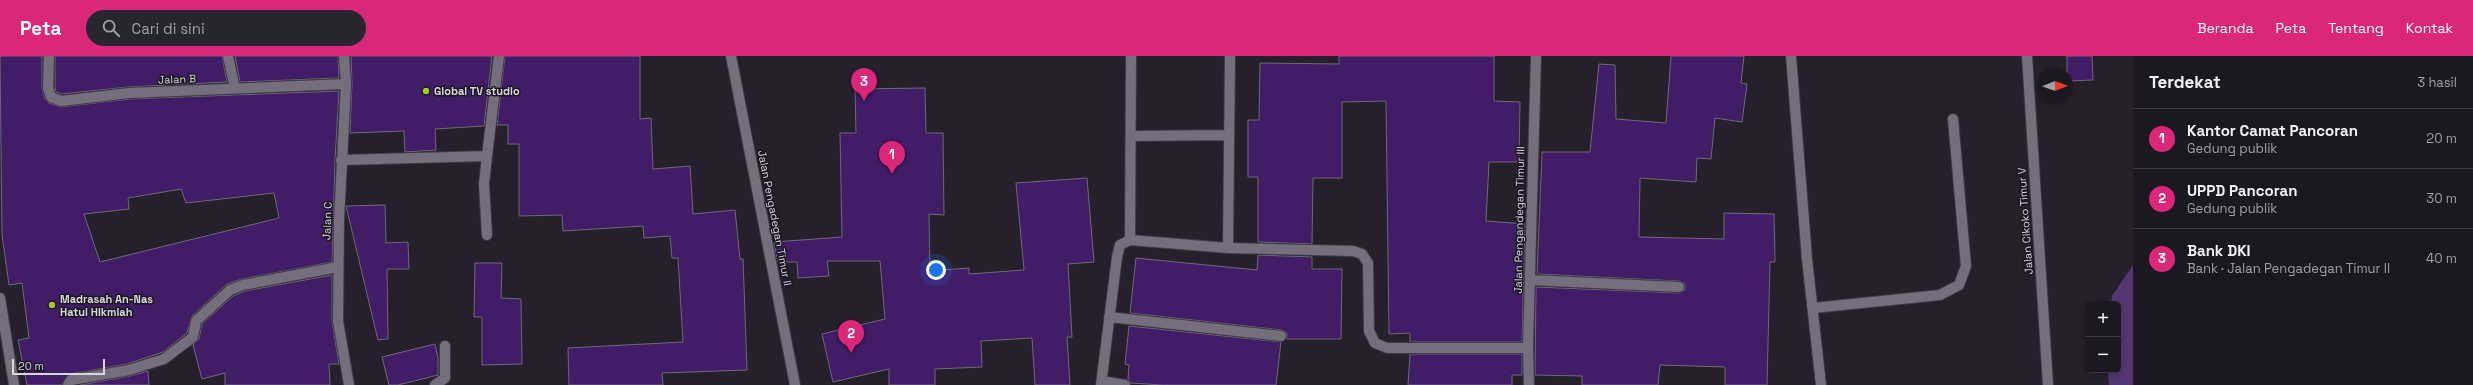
<!DOCTYPE html>
<html lang="id">
<meta charset="utf-8">
<style>
:root{--surface:#1c1821;--page:#29252e;--text:#f1f3f6;--muted:#a0a0a5;--line:#3a373f;--accent:#db2777}
body{margin:0;font-family:"Space Grotesk",sans-serif;background:var(--page);color:var(--text)}
.controls{position:absolute;right:12px;bottom:12px;display:grid;overflow:hidden;border-radius:6px;box-shadow:0 2px 6px #0003}
.controls button{width:36px;height:36px;display:grid;place-items:center;padding:0;border:0;border-bottom:1px solid var(--line);background:var(--surface);color:var(--text);font:20px sans-serif}
.compass{position:absolute;left:2037px;top:12px;width:36px;height:36px;border-radius:50%;background:var(--surface);box-shadow:0 2px 6px #0003;rotate:89deg}
.scale{position:absolute;left:12px;bottom:10px;width:93px;box-sizing:border-box;padding-left:4px;border:2px solid #d9d6de;border-top:0;font-size:11px;line-height:14px;white-space:nowrap;color:#d9d6de;-webkit-text-stroke:3px #1b1722;paint-order:stroke}
.you{position:absolute;left:936px;top:214px;width:14px;height:14px;margin:-10px;border:3px solid #fff;border-radius:50%;background:#1a73e8;box-shadow:0 0 0 6px #1a73e833}
.badge{display:grid;place-items:center;width:26px;height:26px;border-radius:50%;background:var(--accent);color:#fff;font-size:13px;font-weight:700}
.pin{position:absolute;translate:-50% -33px;filter:drop-shadow(0 1px 2px #0008)}
.pin::after{content:'';position:absolute;top:21px;width:14px;height:12px;background:inherit;clip-path:polygon(0 0,100% 0,50% 100%)}
.list{margin:0;padding:0;list-style:none}
h2{display:flex;justify-content:space-between;align-items:center;height:52px;margin:0;padding:0 16px;font-size:17px}
h2 small{font-size:13px;font-weight:400;color:var(--muted)}
.list li{display:grid;grid-template-columns:26px 1fr auto;gap:12px;align-items:center;box-sizing:border-box;height:60px;padding:0 16px;border-top:1px solid var(--line)}
.list b{display:block;font-size:15px;white-space:nowrap}
.list p{margin:0;font-size:13px;white-space:nowrap;color:var(--muted)}
.list em{font-size:13px;font-style:normal;color:var(--muted)}
.icon{flex:none;width:22px;height:22px;fill:none;stroke:currentColor;stroke-width:2;stroke-linecap:round;stroke-linejoin:round}
.map{position:relative;flex:none;width:2133px;height:329px;overflow:hidden}
header{display:flex;align-items:center;gap:24px;box-sizing:border-box;height:56px;padding:0 20px;background:var(--accent);color:#fff}
header strong{font-size:19px}
nav{display:flex;gap:22px;margin-inline-start:auto;font-size:14px}
.search{width:280px;height:36px;background:var(--page);display:flex;align-items:center;gap:10px;box-sizing:border-box;padding:0 14px;border-radius:22px;color:var(--muted);font-size:15px}
main{display:flex}
aside{flex:1;background:var(--surface)}
.map>svg:first-child{display:block}
</style>
<header>
<strong>Peta</strong>
<div class="search"><svg class="icon" aria-label="search" viewBox="0 0 24 24"><circle cx="10" cy="10" r="6"/><path d="M15 15l6 6"/></svg>Cari di sini</div>
<nav><a>Beranda</a><a>Peta</a><a>Tentang</a><a>Kontak</a></nav>
</header>
<main>
<div class="map">
<svg width="2133" height="329" viewBox="0 0 2133 329">
<rect width="100%" height="100%" fill="#25202c"/>
<path fill="#523772" d="M2133,209V329H2109L2108,314H2118V248H2111L2112,240Z"/>
<path fill="#411c67" stroke="#6f6978" fill-rule="evenodd" d="M0,0H42V32L45,43L49,47L61,51L130,43L339,35L335,104L332,206L242,223L227,228L192,260L187,277L163,296L127,308L70,318L62,329H27L18,284L29,282L22,227L9,229L2,179ZM181,133L186,147L274,137L279,162L100,206L84,158L129,153L128,142Z
M55,0H222L227,26L128,31L62,38L56,36L55,31Z
M235,0H338L339,22L240,26Z
M351,0H492L484,70L435,73L436,94L405,96L404,75L350,77L352,28Z
M505,0H640V63L651,62L653,113L690,110L693,158L735,154L740,203H743L747,314L662,317L663,329H569L568,292L683,286L678,202H672L670,180L644,182L643,170L563,175L562,159L519,160V88H508V69H497Z
M1339,0H1494V45L1520,46L1519,106H1489L1486,165L1525,168L1522,286H1410V277L1389,278L1386,45L1342,46V122H1313L1312,188L1258,186V121H1248V64H1259L1260,7L1339,8Z
M1671,0H1744L1741,27L1747,28L1742,66L1715,62L1711,103L1697,102L1696,126L1640,122L1639,181L1724,183V157L1774,158L1775,206H1770L1767,329H1725V311L1660,309L1658,329H1582V320L1535,319L1536,231L1679,237L1685,234V228L1679,225L1537,218L1542,96H1590L1599,8L1615,9L1616,63L1666,67Z
M2067,0H2092L2093,24L2067,25Z
M925,32L926,77H943L944,159L929,158L930,215L969,212V218L1024,214L1016,127L1087,122L1094,206L1068,208L1072,281H1067L1070,329H1035L1032,282L981,285L982,311L935,313V329H889V313L833,326L822,278L885,263L880,205H827L829,220L798,222L797,206H778L774,186L842,181L840,77H856L855,33Z
M385,149L386,187L408,186L409,213H387L388,283L378,284L346,150Z
M1258,199L1312,201V213H1342L1341,283H1287V277L1282,274L1130,257L1136,202L1257,214Z
M475,207H502L501,242L521,243L522,308L482,309V261H474Z
M332,219V265L339,308H329L330,329H225V317L202,323L193,289L199,283L202,268L233,240L245,235Z
M1129,270L1281,286L1276,329H1162L1131,327L1128,323L1129,309L1125,308Z
M435,288L438,302V319L398,329H389L382,301Z
M1410,298H1522V319H1512V329H1408Z
M148,315L149,329H80L130,320Z"/>
<g fill="none" stroke-linecap="round" stroke-linejoin="round">
<g stroke="#3f3b44" stroke-width="12">
<path id="service" d="M1230,0L1228,192L1353,195L1362,198L1368,207L1369,275L1375,287L1387,292H1528
M1132,80L1229,79
M487,100L499,0
M341,104L487,100L484,128L487,179
M1130,184L1131,0
M1813,252L1940,239L1959,229L1966,210L1953,63
M1109,261L1281,280
M1102,325L1125,329
M1101,329L1117,201L1120,189L1130,184L1228,192"/>
</g>
<g stroke="#3f3b44" stroke-width="12">
<path id="minor" d="M49,0L48,32L51,41L61,45L129,37L346,28
M228,0L235,33
M344,0L346,28L339,164L338,265L349,329
M731,0L795,329
M1791,0L1807,203L1821,329
M2027,0L2048,329
M1530,224L1679,231
M0,242L14,329
M68,329L71,324L129,314L164,303L193,281L196,265L230,234L243,229L338,211
M435,329L445,322V290
M1529,329L1528,292L1536,0"/>
</g>
<use href="#service" stroke="#746e7d" stroke-width="10"/>
<use href="#minor" stroke="#746e7d" stroke-width="10"/>
</g>
<g fill="#a3c927" stroke="#1b1722" stroke-width="1.5">
<circle cx="426" cy="35" r="4"/>
<circle cx="52" cy="249" r="4"/>
</g>
<g text-anchor="middle" dominant-baseline="central" stroke-width="3" stroke-linejoin="round" paint-order="stroke">
<g font-size="11" fill="#d9d6de" stroke="#1b1722">
<text transform="translate(177 23) rotate(-2)">Jalan B</text>
<text transform="translate(775 162) rotate(79)">Jalan Pengadegan Timur II</text>
<text transform="translate(1519 164) rotate(-89)">Jalan Pengandegan Timur III</text>
<text transform="translate(327 165) rotate(-88)">Jalan C</text>
<text transform="translate(2025 165) rotate(-94)">Jalan Cikoko Timur V</text>
</g>
<g font-size="11" font-weight="bold" fill="#d9d6de" stroke="#1b1722" text-anchor="start">
<text x="434" y="35">Global TV studio</text>
<text x="60" y="243">Madrasah An-Nas<tspan x="60" dy="13">Hatul Hikmiah</tspan></text>
</g>
</g>
</svg>
<div class="controls">
<button>+</button>
<button>−</button>
</div>
<svg class="compass" viewBox="-18 -18 36 36"><path d="M0-13l5 13h-10z" fill="#e53935"/><path d="M0 13l5-13h-10z" fill="#a0a0a5"/></svg>
<div class="scale">20 m</div>
<div class="you"></div>
<div class="pin badge" style="left:892px;top:118px">1</div>
<div class="pin badge" style="left:851px;top:297px">2</div>
<div class="pin badge" style="left:864px;top:45px">3</div>
</div>
<aside>
<h2>Terdekat<small>3 hasil</small></h2>
<ul class="list">
<li><span class="badge">1</span><div><b>Kantor Camat Pancoran</b><p>Gedung publik</p></div><em>20 m</em></li>
<li><span class="badge">2</span><div><b>UPPD Pancoran</b><p>Gedung publik</p></div><em>30 m</em></li>
<li><span class="badge">3</span><div><b>Bank DKI</b><p>Bank · Jalan Pengadegan Timur II</p></div><em>40 m</em></li>
</ul>
</aside>
</main>
